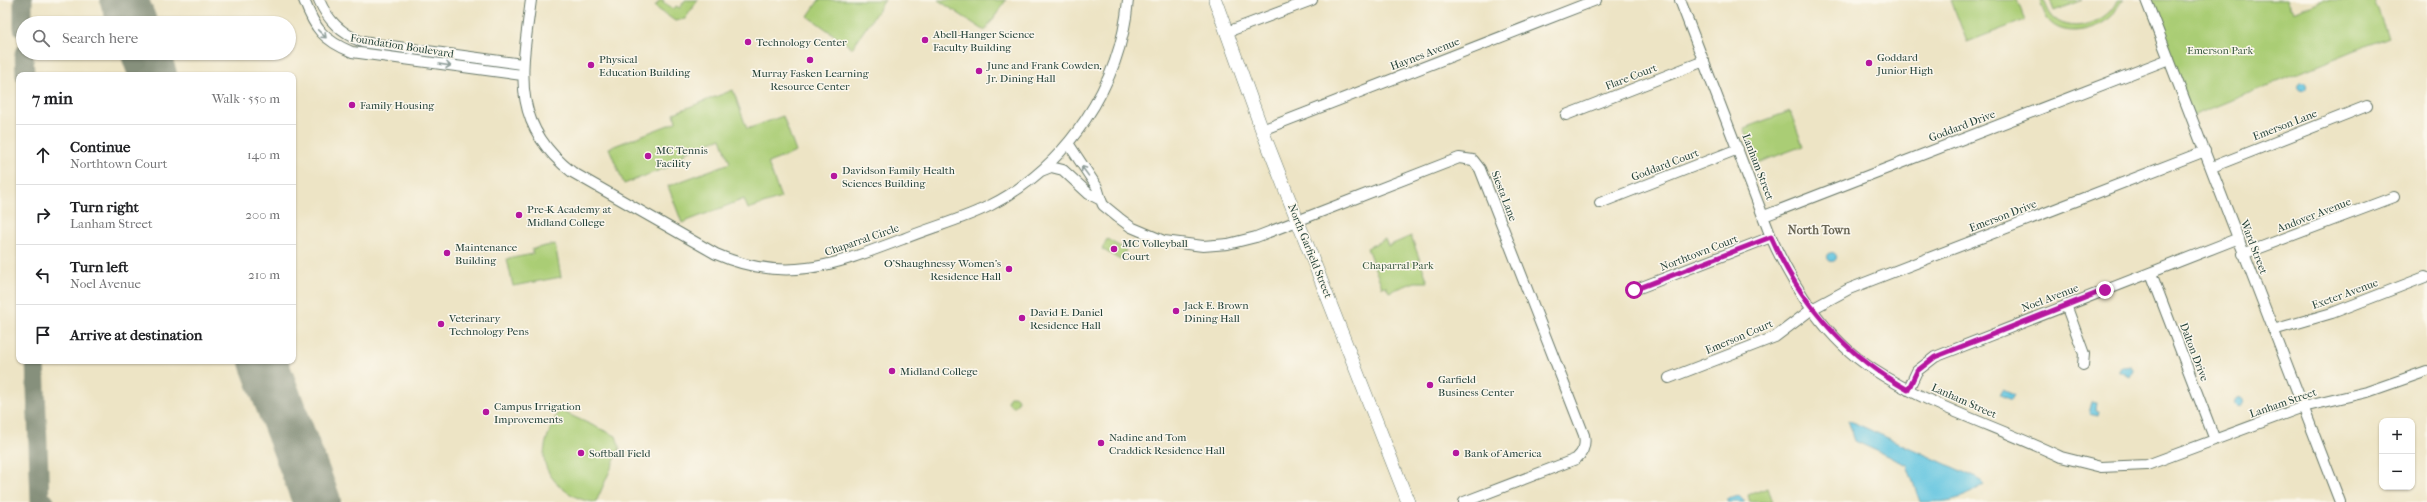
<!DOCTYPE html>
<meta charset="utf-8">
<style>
:root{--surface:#fff;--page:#f2f2f2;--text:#202124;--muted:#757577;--line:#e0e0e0}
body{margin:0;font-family:"IM FELL French Canon",serif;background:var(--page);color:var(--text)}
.controls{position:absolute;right:12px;bottom:12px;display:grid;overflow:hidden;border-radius:8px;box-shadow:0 1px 3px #0004}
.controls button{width:36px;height:36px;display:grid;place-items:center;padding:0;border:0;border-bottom:1px solid var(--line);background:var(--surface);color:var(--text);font:20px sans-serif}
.stop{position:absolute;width:12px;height:12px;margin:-9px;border:3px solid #b5179e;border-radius:50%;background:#fff}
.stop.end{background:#b5179e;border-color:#fff;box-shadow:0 1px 4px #0008}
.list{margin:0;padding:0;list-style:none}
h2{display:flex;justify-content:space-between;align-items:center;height:52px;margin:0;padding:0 16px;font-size:17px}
h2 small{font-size:13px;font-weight:400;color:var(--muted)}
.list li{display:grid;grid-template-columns:26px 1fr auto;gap:12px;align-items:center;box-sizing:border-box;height:60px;padding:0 16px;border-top:1px solid var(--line)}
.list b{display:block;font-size:15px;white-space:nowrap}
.list p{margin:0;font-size:13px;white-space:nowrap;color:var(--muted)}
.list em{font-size:13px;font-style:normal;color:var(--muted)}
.icon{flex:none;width:22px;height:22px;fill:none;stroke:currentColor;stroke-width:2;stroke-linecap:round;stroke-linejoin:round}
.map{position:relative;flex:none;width:2427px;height:502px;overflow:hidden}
.search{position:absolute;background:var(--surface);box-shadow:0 1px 3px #0004;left:16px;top:16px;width:280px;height:44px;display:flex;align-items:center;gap:10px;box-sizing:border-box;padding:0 14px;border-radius:22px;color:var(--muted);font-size:15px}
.panel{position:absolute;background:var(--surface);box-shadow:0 1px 3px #0004;left:16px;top:72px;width:280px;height:292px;border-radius:8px}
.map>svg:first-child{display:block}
</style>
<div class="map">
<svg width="2427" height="502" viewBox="0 0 2427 502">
<rect width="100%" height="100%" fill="#fbf7ec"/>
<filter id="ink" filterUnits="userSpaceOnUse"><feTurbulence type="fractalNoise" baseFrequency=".025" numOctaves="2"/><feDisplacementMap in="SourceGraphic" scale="8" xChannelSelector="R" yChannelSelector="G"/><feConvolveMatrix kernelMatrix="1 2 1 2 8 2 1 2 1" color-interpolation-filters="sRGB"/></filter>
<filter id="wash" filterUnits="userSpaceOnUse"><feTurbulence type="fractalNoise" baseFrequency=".012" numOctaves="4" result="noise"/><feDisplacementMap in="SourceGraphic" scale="16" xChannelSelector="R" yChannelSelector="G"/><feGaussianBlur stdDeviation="0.9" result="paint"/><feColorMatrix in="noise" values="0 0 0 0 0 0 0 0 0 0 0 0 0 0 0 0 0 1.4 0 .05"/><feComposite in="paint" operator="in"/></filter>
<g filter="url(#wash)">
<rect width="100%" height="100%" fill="#ede4c5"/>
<path fill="#aacd75" stroke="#648554" d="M660,0H664L663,2L674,9L676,6L680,8L685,0H698L685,19L675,21L655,7Z
M819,0H885L852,48L808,16Z
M938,0H1006L985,31Z
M1951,0H2017L2025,20L1967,42Z
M2040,0H2044C2047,7 2049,14 2055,19C2073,34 2109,22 2117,0H2124C2119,2 2116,12 2111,17C2096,30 2063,39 2048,20C2044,14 2042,7 2040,0Z
M2050,0H2082L2054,11Z
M2146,0H2287L2293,12L2323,0H2374L2388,37L2192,116Z
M733,90L747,129L783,116L796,152L768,163L781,198L748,209L744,199L682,223L668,186L730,163L721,138L683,153L686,160L624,184L609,148L676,122L674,113Z
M1790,111L1803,146L1757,163L1744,128Z
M1411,236L1428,282H1415L1389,292L1386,286L1382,287L1367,248L1385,239L1388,246Z
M1107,239L1126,250L1120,260L1102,249Z
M555,244L561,277L513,286L507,259L533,254L532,249Z
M1008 401a5 5 0 1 1 10 0a5 5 0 1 1-10 0Z
M559,410L616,436L620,448L596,502C574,502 545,480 544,457C544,440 552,425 559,410Z
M1768,488L1773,502H1750L1748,495Z"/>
<path fill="#62c5e0" stroke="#40818a" d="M2298.5 86a4.5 4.5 0 1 1 9 0a4.5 4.5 0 1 1-9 0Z
M1827.5 257a4.5 4.5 0 1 1 9 0a4.5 4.5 0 1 1-9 0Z
M2130,366L2133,371L2130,377L2119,371L2121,367Z
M2003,390L2014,395L2011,400L2000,395Z
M2234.5 402a4.5 4.5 0 1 1 9 0a4.5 4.5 0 1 1-9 0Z
M2092,402L2097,403L2096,410L2099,411L2098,415L2089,413Z
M1848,420L1979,479L1984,484C1961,501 1948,502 1920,502L1907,465L1855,441Z
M1739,496L1745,502H1727V499Z"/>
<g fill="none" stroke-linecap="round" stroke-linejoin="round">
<path stroke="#86907c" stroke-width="19" d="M23,28V0
M24,53L25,75
M35,361L40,500L45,502
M303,502L308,492L309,480"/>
<path stroke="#86907c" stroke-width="48" d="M124,0L133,23
M145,53L153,75
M263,361L317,502"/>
</g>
</g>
<g filter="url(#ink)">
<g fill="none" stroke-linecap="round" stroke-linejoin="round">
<g stroke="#677767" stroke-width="12">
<path id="minor" d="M304,0C315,29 323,40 352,52L522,75
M319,0C328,21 341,33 362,42L522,64
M531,0C522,70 509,123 572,172L716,254C787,285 836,264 903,239C932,227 964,219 991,205C1067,166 1121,85 1128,0
M1680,0L1771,237C1793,287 1827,340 1874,370C1931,407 1999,427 2061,457L2101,467L2147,465L2303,407L2367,392L2427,371
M2146,0L2340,502
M1227,32L1312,0
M1566,115L1704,61
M1262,130L1596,0
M1068,143L1097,187L1101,200
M2212,167L2367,106
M1041,171L1051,167L1063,170L1089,194L1101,200L1103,205L1119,218L1131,227L1164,241L1203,246L1228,244L1256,237L1459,158L1473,160L1480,169L1584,435C1586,445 1584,452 1576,459L1464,502
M1600,203L1738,149
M1764,216L2169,59
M2243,254L2394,197
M2151,273L2215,440
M1634,290L1771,237
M2066,305L2084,354L2083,365
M2273,330L2332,313L2425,277
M1669,378L1775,337L1812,309L1849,289L2205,151
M1908,390L1917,371L1935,357L2239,238"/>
</g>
<g stroke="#677767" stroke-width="14">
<path id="major" d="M1215,0L1262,130L1408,502"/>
</g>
<use href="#minor" stroke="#fff" stroke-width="10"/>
<use href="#major" stroke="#fff" stroke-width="13"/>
</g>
<defs><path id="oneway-shaft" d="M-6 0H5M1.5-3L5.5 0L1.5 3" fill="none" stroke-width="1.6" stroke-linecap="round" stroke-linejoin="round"/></defs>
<g stroke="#8f9e9a">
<use href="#oneway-shaft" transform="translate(322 34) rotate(44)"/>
<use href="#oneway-shaft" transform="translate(445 65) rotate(8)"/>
<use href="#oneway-shaft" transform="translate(1085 171) rotate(-126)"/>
</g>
</g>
<g fill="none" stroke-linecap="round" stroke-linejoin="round" filter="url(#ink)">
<path stroke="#b5179e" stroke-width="5" d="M1634,290L1771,237C1800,303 1845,355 1908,390L1917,371L1935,357L2105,290"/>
</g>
<g fill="#b5179e" stroke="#fbf7ec" stroke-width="1.5">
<circle cx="925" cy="40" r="4"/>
<circle cx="748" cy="42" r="4"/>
<circle cx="810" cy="60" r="4"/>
<circle cx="1869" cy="63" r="4"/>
<circle cx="591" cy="65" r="4"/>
<circle cx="979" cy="71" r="4"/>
<circle cx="352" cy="105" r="4"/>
<circle cx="648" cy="156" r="4"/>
<circle cx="834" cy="176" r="4"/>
<circle cx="519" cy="215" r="4"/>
<circle cx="1114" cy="249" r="4"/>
<circle cx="447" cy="253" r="4"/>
<circle cx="1009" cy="269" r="4"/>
<circle cx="1176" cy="311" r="4"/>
<circle cx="1022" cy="318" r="4"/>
<circle cx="441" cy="324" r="4"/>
<circle cx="892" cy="371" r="4"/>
<circle cx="1430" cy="385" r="4"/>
<circle cx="486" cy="412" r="4"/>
<circle cx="1101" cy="443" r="4"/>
<circle cx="581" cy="453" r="4"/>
<circle cx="1456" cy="453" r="4"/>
</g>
<g text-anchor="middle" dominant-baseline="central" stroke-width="3" stroke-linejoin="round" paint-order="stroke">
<g font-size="11" fill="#1f3d34" stroke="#fbf7ec" text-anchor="start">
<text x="933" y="34">Abell-Hanger Science<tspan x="933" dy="13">Faculty Building</tspan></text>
<text x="756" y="42">Technology Center</text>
<text x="1877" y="57">Goddard<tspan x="1877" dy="13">Junior High</tspan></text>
<text x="599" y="59">Physical<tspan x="599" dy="13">Education Building</tspan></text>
<text x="987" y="65">June and Frank Cowden,<tspan x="987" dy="13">Jr. Dining Hall</tspan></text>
<text x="810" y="73" text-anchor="middle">Murray Fasken Learning<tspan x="810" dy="13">Resource Center</tspan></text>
<text x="360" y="105">Family Housing</text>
<text x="656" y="150">MC Tennis<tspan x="656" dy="13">Facility</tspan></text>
<text x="842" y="170">Davidson Family Health<tspan x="842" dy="13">Sciences Building</tspan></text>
<text x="527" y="209">Pre-K Academy at<tspan x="527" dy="13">Midland College</tspan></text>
<text x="1122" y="243">MC Volleyball<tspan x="1122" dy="13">Court</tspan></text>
<text x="455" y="247">Maintenance<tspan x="455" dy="13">Building</tspan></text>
<text x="1001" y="263" text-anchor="end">O’Shaughnessy Women's<tspan x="1001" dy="13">Residence Hall</tspan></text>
<text x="1184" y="305">Jack E. Brown<tspan x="1184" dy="13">Dining Hall</tspan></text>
<text x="1030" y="312">David E. Daniel<tspan x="1030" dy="13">Residence Hall</tspan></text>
<text x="449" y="318">Veterinary<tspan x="449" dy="13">Technology Pens</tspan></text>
<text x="900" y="371">Midland College</text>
<text x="1438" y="379">Garfield<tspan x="1438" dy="13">Business Center</tspan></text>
<text x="494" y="406">Campus Irrigation<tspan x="494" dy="13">Improvements</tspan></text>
<text x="1109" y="437">Nadine and Tom<tspan x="1109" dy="13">Craddick Residence Hall</tspan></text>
<text x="589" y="453">Softball Field</text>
<text x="1464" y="453">Bank of America</text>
</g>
<g font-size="11" fill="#1f3d34" stroke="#fbf7ec">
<text transform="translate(402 46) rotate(9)">Foundation Boulevard</text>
<text transform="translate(1425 54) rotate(-21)">Haynes Avenue</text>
<text transform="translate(1631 77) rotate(-21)">Flare Court</text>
<text transform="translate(2285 125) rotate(-21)">Emerson Lane</text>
<text transform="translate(1962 126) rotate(-21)">Goddard Drive</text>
<text transform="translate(1665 165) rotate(-21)">Goddard Court</text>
<text transform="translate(1758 167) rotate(69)">Lanham Street</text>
<text transform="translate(1504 196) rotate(69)">Siesta Lane</text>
<text transform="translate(2314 215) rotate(-21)">Andover Avenue</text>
<text transform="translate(2003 216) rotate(-21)">Emerson Drive</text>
<text transform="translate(862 240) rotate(-19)">Chaparral Circle</text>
<text transform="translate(2254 247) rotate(69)">Ward Street</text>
<text transform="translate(1310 251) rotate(68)">North Garfield Street</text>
<text transform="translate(1699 253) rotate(-21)">Northtown Court</text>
<text transform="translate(2345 294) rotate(-20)">Exeter Avenue</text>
<text transform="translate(2050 298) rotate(-21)">Noel Avenue</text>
<text transform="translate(1739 337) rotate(-23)">Emerson Court</text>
<text transform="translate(2194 352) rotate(69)">Dalton Drive</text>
<text transform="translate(1964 401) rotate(24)">Lanham Street</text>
<text transform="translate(2283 403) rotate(-19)">Lanham Street</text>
</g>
<g font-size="11" fill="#3b5a41" stroke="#fbf7ec">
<text x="2220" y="50">Emerson Park</text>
<text x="1398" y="265">Chaparral Park</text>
</g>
<g font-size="12" font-weight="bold" fill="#696656" stroke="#fbf7ec">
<text x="1819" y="230">North Town</text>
</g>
</g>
</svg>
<div class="controls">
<button>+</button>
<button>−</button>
</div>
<div class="stop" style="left:1634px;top:290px"></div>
<div class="stop end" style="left:2105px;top:290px"></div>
<div class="search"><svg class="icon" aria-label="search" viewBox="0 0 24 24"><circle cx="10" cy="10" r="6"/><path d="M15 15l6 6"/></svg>Search here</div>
<section class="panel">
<h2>7 min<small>Walk · 550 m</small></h2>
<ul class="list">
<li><svg class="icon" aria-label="ahead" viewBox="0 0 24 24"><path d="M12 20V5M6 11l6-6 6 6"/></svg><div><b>Continue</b><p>Northtown Court</p></div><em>140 m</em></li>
<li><svg class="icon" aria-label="right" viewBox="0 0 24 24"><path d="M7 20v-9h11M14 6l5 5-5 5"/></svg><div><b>Turn right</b><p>Lanham Street</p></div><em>200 m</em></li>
<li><svg class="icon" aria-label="left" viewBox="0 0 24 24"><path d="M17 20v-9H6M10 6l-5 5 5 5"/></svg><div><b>Turn left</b><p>Noel Avenue</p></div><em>210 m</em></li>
<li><svg class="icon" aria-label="arrive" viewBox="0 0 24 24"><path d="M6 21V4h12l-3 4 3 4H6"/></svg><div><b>Arrive at destination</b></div></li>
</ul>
</section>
</div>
